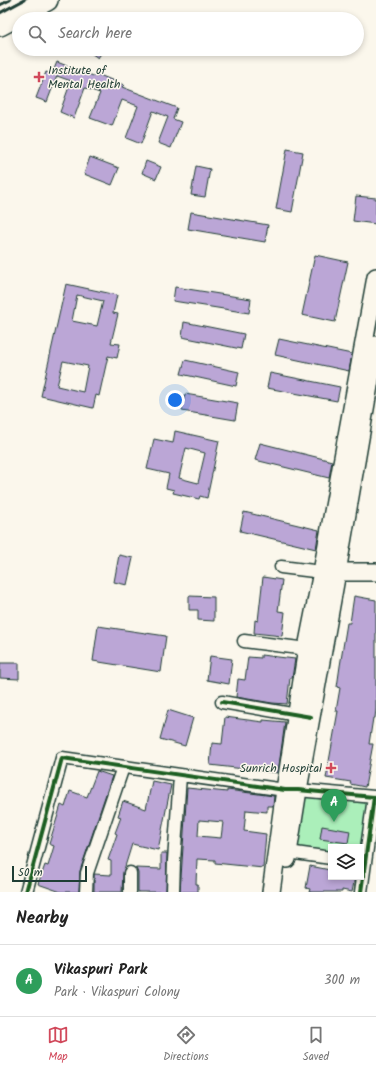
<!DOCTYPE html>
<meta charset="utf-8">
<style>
:root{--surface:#fff;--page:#f6f6f6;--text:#222;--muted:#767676;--line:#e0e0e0;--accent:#d1495b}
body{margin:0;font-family:Kalam,sans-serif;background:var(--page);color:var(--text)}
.controls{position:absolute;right:12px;bottom:12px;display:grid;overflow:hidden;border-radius:0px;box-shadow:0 2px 6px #0003}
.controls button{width:36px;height:36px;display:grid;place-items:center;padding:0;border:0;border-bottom:1px solid var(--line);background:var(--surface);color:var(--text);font:20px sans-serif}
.scale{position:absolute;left:12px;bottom:10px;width:75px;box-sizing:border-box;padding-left:4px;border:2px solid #1f3d34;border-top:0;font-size:11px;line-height:14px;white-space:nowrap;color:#1f3d34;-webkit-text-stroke:3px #fbf7ec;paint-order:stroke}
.you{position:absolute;left:175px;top:400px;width:14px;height:14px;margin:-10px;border:3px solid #fff;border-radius:50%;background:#1a73e8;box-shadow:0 0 0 6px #1a73e833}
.badge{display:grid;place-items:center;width:26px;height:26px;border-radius:50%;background:var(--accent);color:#fff;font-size:13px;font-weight:700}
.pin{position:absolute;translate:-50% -33px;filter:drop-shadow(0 1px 2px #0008)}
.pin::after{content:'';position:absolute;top:21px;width:14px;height:12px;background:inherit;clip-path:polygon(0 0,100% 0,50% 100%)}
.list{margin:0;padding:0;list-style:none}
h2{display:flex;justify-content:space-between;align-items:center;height:52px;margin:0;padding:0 16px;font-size:17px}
h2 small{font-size:13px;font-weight:400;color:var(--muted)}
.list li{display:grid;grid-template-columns:26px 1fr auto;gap:12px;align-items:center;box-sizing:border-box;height:72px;padding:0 16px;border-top:1px solid var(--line)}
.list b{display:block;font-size:15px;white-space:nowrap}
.list p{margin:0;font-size:13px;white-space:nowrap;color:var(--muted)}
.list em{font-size:13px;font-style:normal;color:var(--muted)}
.icon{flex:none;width:22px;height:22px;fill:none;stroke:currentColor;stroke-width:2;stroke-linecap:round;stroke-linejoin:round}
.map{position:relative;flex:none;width:376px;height:892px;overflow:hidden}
.search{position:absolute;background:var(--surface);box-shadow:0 2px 6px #0003;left:12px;right:12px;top:12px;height:44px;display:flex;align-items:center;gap:10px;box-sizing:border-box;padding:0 14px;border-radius:22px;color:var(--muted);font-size:15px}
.sheet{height:124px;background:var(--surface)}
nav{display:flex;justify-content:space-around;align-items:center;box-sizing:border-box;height:56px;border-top:1px solid var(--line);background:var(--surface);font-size:11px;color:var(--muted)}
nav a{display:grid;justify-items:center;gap:2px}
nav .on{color:var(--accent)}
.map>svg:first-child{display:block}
</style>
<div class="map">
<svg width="376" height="892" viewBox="0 0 376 892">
<rect width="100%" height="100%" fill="#fbf7ec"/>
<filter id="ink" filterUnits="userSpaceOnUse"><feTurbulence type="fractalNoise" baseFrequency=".025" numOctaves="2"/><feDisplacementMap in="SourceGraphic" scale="8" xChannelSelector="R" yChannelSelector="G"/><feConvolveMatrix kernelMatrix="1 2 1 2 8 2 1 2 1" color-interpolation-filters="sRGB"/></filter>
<g filter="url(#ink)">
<path fill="#abefba" stroke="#659677" d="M304,792L372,798L361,860V847H331V856L293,851Z"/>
<path fill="#bba6d6" stroke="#1f3d34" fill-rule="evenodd" d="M85,49H104L98,58Z
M57,62L96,77L97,74L114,81L124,85L122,87L177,108L173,119L181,122L171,148L158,143L168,117L153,111L141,144L126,138L138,106L122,100L112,126L90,118L100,93L85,88L74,118L60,112L71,81L57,76L47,102L36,98L46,72L52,74Z
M287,149L303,152L292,212L276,209Z
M90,157L119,168L112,185L84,174Z
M146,161L161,167L156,179L142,173Z
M196,166L210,169L205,197L191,195Z
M356,196L376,198V224L353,221Z
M191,212L268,225L265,242L188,229Z
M315,255L348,262L335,322L302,315Z
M66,284L117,295L113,313L118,314L111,343L120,344L117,358L108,356L99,396L96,395L93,408L41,396ZM77,295L103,301L97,326L72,321ZM63,361L88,366L83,392L57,386Z
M175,287L251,299L249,313L173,301Z
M184,322L244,334L241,349L182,337Z
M279,339L352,354L349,371L275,355Z
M185,360L239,372L236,386L181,374Z
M270,373L340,387L337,401L267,388Z
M185,394L238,403L235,420L182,411Z
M175,431L219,441L207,498L200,496L199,499L173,493L174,490L166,488L169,474L147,469L154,439L173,443ZM186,448L205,453L198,483L179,478Z
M260,443L332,461L329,478L255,460Z
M244,512L319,530L316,549L240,531Z
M119,555L133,558L127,585L114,582Z
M263,577L282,580L278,611L285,612L282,636L254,633L255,620L258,621Z
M189,596L214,597V621L198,620V610H189Z
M354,596L376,600V709L375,718H373L369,744H373L365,787L350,784L351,782L326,778L338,711H336L340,688L337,687L340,666L347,623H350Z
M98,626L166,636L161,672L93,661Z
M261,655L295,659L292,678H290L287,704L272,703L236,697L238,679L245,680L248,657L261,658Z
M210,656L232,659L229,684L207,680Z
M0,663H19V679L0,678Z
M168,710L193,718L185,746L160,739Z
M225,717L263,722V720L285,722L278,773L210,765L212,743L222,744Z
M97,771L112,776L80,871L79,892H61L38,884L45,865L48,866L54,846L49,844L61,805L65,807L70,791L87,797Z
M152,781L171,785L158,850L132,844L123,873L122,892H94V874L111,875V861L108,860L117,834L115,833L121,817L118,816L123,801L146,809Z
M187,788L227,792V790L274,796L273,806H267V812L246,810L244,831L266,834L263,868L215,863V860L197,859L196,884H198V892H180ZM199,820L223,822L221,838L198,836Z
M322,826L350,831L348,843L320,839Z
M161,853H167L166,892H138V873L136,868L161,869Z
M310,866L330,870L328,877H355L352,892L342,890V892H309L310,889L306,888Z"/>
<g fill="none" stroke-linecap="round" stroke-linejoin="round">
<g stroke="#1f3d34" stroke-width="15">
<path id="street" d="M281,567L322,572
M244,641L315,650
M222,702L303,716
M288,852L331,858
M26,892L62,758L285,790H298L374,797L361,892
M86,892L87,873L123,767
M130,892V873
M173,892L174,861L180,776"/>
</g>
<g stroke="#1f3d34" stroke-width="20">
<path id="secondary" d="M326,572H376
M287,859L298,790L337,572L376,345
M271,892L285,790L307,648L322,572L376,277"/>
</g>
<g stroke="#1f3d34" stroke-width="24">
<path id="highway" d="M0,25L47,0"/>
</g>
<use href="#street" stroke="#fbf7ec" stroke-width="12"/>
<use href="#secondary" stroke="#fbf7ec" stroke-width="17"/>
<use href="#highway" stroke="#fbf7ec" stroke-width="21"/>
<path stroke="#1f3d34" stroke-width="3" d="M0,5L10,0
M0,13L24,0"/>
<g stroke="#fbf7ec" stroke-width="6">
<path id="cycleway" d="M222,702L311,717
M26,892L62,758L285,790H298L374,797L361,892"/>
</g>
<use href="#cycleway" stroke="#1b5e20" stroke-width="4"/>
</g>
</g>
<g fill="#d1495b" stroke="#fbf7ec" stroke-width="1.5">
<path d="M37 71h4v4h4v4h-4v4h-4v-4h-4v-4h4z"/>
<path d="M329 762h4v4h4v4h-4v4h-4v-4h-4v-4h4z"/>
</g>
<g text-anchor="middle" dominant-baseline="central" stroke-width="3" stroke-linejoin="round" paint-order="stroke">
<g font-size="12" fill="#1f3d34" stroke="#fbf7ec" text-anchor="start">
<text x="48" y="70">Institute of<tspan x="48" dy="14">Mental Health</tspan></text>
<text x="322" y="768" text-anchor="end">Sunrich Hospital</text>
</g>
</g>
</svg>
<div class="controls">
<button><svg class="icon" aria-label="layers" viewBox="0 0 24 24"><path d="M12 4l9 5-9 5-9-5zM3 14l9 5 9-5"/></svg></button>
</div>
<div class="scale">50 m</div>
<div class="you"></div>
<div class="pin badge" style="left:334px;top:822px;background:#2e9e5b">A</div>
<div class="search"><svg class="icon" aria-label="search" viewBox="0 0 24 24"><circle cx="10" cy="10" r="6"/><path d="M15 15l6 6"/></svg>Search here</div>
</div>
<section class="sheet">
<h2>Nearby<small></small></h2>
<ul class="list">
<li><span class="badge" style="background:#2e9e5b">A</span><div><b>Vikaspuri Park</b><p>Park · Vikaspuri Colony</p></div><em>300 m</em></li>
</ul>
</section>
<nav>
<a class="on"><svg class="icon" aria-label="map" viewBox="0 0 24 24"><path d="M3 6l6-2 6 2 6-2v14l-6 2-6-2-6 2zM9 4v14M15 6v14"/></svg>Map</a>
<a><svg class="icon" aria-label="directions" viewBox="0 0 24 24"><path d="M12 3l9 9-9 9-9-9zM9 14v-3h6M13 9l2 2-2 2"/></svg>Directions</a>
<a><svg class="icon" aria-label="saved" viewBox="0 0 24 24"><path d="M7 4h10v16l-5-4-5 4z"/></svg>Saved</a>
</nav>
